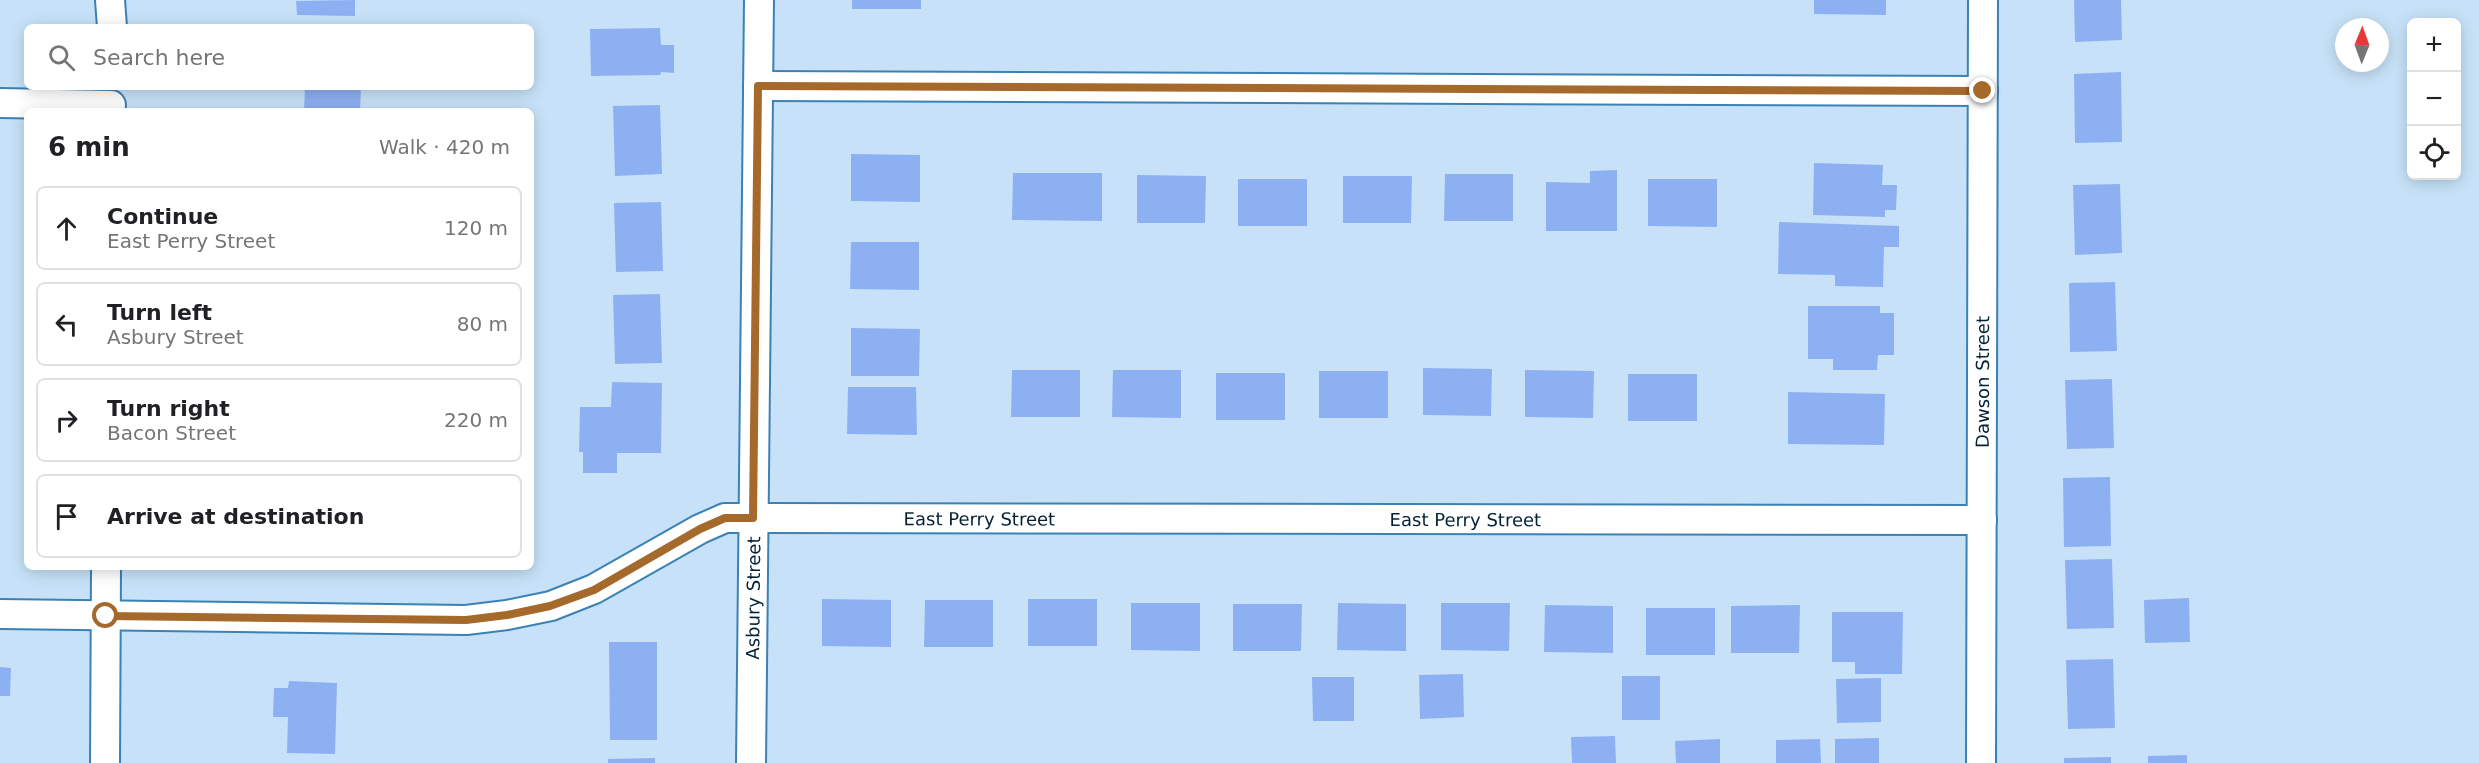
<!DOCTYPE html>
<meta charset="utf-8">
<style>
:root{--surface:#fff;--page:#f6f6f6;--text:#202124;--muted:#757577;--line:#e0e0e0}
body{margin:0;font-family:"DejaVu Sans",sans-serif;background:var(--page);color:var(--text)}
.controls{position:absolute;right:18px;top:18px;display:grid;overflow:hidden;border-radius:9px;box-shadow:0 3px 15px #0003}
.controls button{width:54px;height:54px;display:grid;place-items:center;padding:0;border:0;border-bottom:2px solid var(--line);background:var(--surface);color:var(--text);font:30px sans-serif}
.compass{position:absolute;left:2335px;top:18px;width:54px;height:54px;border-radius:50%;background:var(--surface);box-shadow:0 3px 15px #0003;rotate:1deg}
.stop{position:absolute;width:18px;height:18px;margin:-14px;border:4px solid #a5692b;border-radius:50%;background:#fff}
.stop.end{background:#a5692b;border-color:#fff;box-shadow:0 2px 6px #0008}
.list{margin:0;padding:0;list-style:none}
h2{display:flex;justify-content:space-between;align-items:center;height:78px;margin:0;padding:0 24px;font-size:26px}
h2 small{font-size:20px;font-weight:400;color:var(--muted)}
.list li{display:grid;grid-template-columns:39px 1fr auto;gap:18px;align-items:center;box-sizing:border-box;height:84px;margin:0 12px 12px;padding:0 12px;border:2px solid var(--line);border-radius:9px}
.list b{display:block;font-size:22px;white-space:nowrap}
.list p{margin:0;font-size:20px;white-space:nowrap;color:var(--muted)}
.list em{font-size:20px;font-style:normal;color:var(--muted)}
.icon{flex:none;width:33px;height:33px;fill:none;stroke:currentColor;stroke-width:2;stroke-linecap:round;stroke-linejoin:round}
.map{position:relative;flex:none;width:2479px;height:763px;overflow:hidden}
.search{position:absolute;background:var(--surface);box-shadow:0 3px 15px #0003;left:24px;top:24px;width:510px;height:66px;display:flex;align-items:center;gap:15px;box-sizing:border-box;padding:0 21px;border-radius:9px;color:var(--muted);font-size:22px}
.panel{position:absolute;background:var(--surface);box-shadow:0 3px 15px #0003;left:24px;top:108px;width:510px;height:462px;border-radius:9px}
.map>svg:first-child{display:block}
</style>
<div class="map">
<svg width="2479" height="763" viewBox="0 0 2479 763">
<rect width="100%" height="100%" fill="#c7e2f8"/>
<path fill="#8db0f3" d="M355,0V16L297,15L296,1Z
M852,0H921V9H852Z
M1814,0H1886V15L1814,14Z
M2074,0H2121L2122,40L2075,42Z
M660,28L661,45H674V73L661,72L660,75L591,76L590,29Z
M2121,72L2122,142L2075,143L2074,74Z
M305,87H361L360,111H304Z
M660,105L662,174L615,176L613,106Z
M851,154L920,155V202L851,201Z
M1814,163L1883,165L1882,185H1897L1896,210H1885V217L1813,215Z
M1617,170V231H1546V182L1590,183V171Z
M1013,173H1102V221L1012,220Z
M1445,174H1513V221H1444Z
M1137,175L1206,176L1205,223H1137Z
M1343,176H1412L1411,223H1343Z
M1238,179H1307V226H1238Z
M1648,179H1717V227L1648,226Z
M2120,184L2122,253L2075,255L2073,185Z
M661,202L663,271L616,272L614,203Z
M1779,222L1899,226V247H1884L1883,287L1835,286V275L1778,274Z
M851,242H919V290L850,289Z
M2115,282L2117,351L2070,352L2069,283Z
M660,294L662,363L615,364L613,295Z
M1808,306H1880V313H1894V355H1878L1877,370H1833V359H1808Z
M851,328L920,329L919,376H851Z
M1423,368L1492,369L1491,416L1423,415Z
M1012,370H1080V417H1011Z
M1113,370H1181V418L1112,417Z
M1525,370L1594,371L1593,418L1525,417Z
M1319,371H1388V418H1319Z
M1216,373H1285V420H1216Z
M1628,374H1697V421H1628Z
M2112,379L2114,448L2067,449L2065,380Z
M612,382L662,383L661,453H617V473H583V452H579L580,407H611Z
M848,387H916L917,435L847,434Z
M1788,392L1885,394L1884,445L1788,444Z
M2110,477L2111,546L2064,547L2063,478Z
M2112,559L2114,628L2067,629L2065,560Z
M2189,598L2190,642L2145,643L2144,600Z
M822,599L891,600V647L822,646Z
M1028,599H1097V646H1028Z
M925,600H993V647H924Z
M1131,603H1200V651L1131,650Z
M1338,603L1406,604V651L1337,650Z
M1441,603H1510L1509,651L1441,650Z
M1233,604H1302L1301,651H1233Z
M1545,605L1613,606V653L1544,652Z
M1800,605L1799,653H1731V606Z
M1646,608H1715V655H1646Z
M1832,612H1903L1902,674H1855V662H1832Z
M609,642H657V740H610Z
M2113,659L2115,728L2068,729L2066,660Z
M0,667L11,668L10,696H0Z
M1463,674L1464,717L1420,719L1419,675Z
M1622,676H1660V720H1622Z
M1312,677H1354V721H1313Z
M1881,678V722L1837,723L1836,679Z
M289,681L337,683L335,754L287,753L288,717H273L274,688H288Z
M1615,736L1616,763H1572L1571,737Z
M1879,738V763H1835V739Z
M1720,739V763H1676L1675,741Z
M1820,739L1821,763H1776V740Z
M2187,755V763H2148V756Z
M2111,757V763H2064V758Z
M655,758V763H608V759Z"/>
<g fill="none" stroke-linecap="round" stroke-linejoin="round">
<g stroke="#3b81b4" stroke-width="32">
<g id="minor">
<path d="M110,0L112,27"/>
<path d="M758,86L1983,91"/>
<path d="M0,103L111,105"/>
<path id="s1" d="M0,614L466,620L507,615L551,606L594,589L700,529L725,518L1982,520"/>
<path d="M105,763L106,567"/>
<path id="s2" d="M751,763L759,0"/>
<path id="s3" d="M1981,763L1983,0"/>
</g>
</g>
<use href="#minor" stroke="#fff" stroke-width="28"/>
</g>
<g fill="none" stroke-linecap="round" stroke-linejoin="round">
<path stroke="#a5692b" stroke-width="8" d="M106,616L466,620L507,615L550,606L594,590L700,529L725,518H753L758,86L1983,91"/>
</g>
<g text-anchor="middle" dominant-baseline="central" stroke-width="4.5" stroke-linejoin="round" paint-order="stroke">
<g font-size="18" fill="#032135" stroke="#c7e2f8">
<text stroke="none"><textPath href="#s3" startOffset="381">Dawson Street</textPath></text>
<text stroke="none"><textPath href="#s1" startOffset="1002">East Perry Street</textPath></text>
<text stroke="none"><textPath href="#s1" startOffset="1488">East Perry Street</textPath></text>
<text stroke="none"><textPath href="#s2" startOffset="165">Asbury Street</textPath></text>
</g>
</g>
</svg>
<div class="controls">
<button>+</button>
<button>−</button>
<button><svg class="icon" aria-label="locate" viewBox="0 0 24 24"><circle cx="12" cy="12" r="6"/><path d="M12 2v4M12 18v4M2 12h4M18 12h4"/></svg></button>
</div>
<svg class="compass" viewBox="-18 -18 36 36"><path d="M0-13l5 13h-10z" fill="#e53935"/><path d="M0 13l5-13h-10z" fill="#757577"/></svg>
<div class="stop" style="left:106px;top:616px"></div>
<div class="stop end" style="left:1983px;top:91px"></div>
<div class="search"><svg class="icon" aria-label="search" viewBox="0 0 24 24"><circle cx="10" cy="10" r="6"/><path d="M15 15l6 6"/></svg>Search here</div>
<section class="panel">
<h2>6 min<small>Walk · 420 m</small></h2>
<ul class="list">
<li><svg class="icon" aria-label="ahead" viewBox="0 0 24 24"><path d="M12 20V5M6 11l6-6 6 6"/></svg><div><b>Continue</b><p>East Perry Street</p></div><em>120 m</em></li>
<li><svg class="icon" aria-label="left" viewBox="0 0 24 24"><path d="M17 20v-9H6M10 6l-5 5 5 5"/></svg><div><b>Turn left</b><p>Asbury Street</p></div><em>80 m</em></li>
<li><svg class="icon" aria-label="right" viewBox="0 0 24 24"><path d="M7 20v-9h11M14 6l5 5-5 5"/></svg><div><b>Turn right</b><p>Bacon Street</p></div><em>220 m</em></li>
<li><svg class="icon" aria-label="arrive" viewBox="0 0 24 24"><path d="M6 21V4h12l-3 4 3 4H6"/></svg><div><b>Arrive at destination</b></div></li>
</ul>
</section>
</div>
